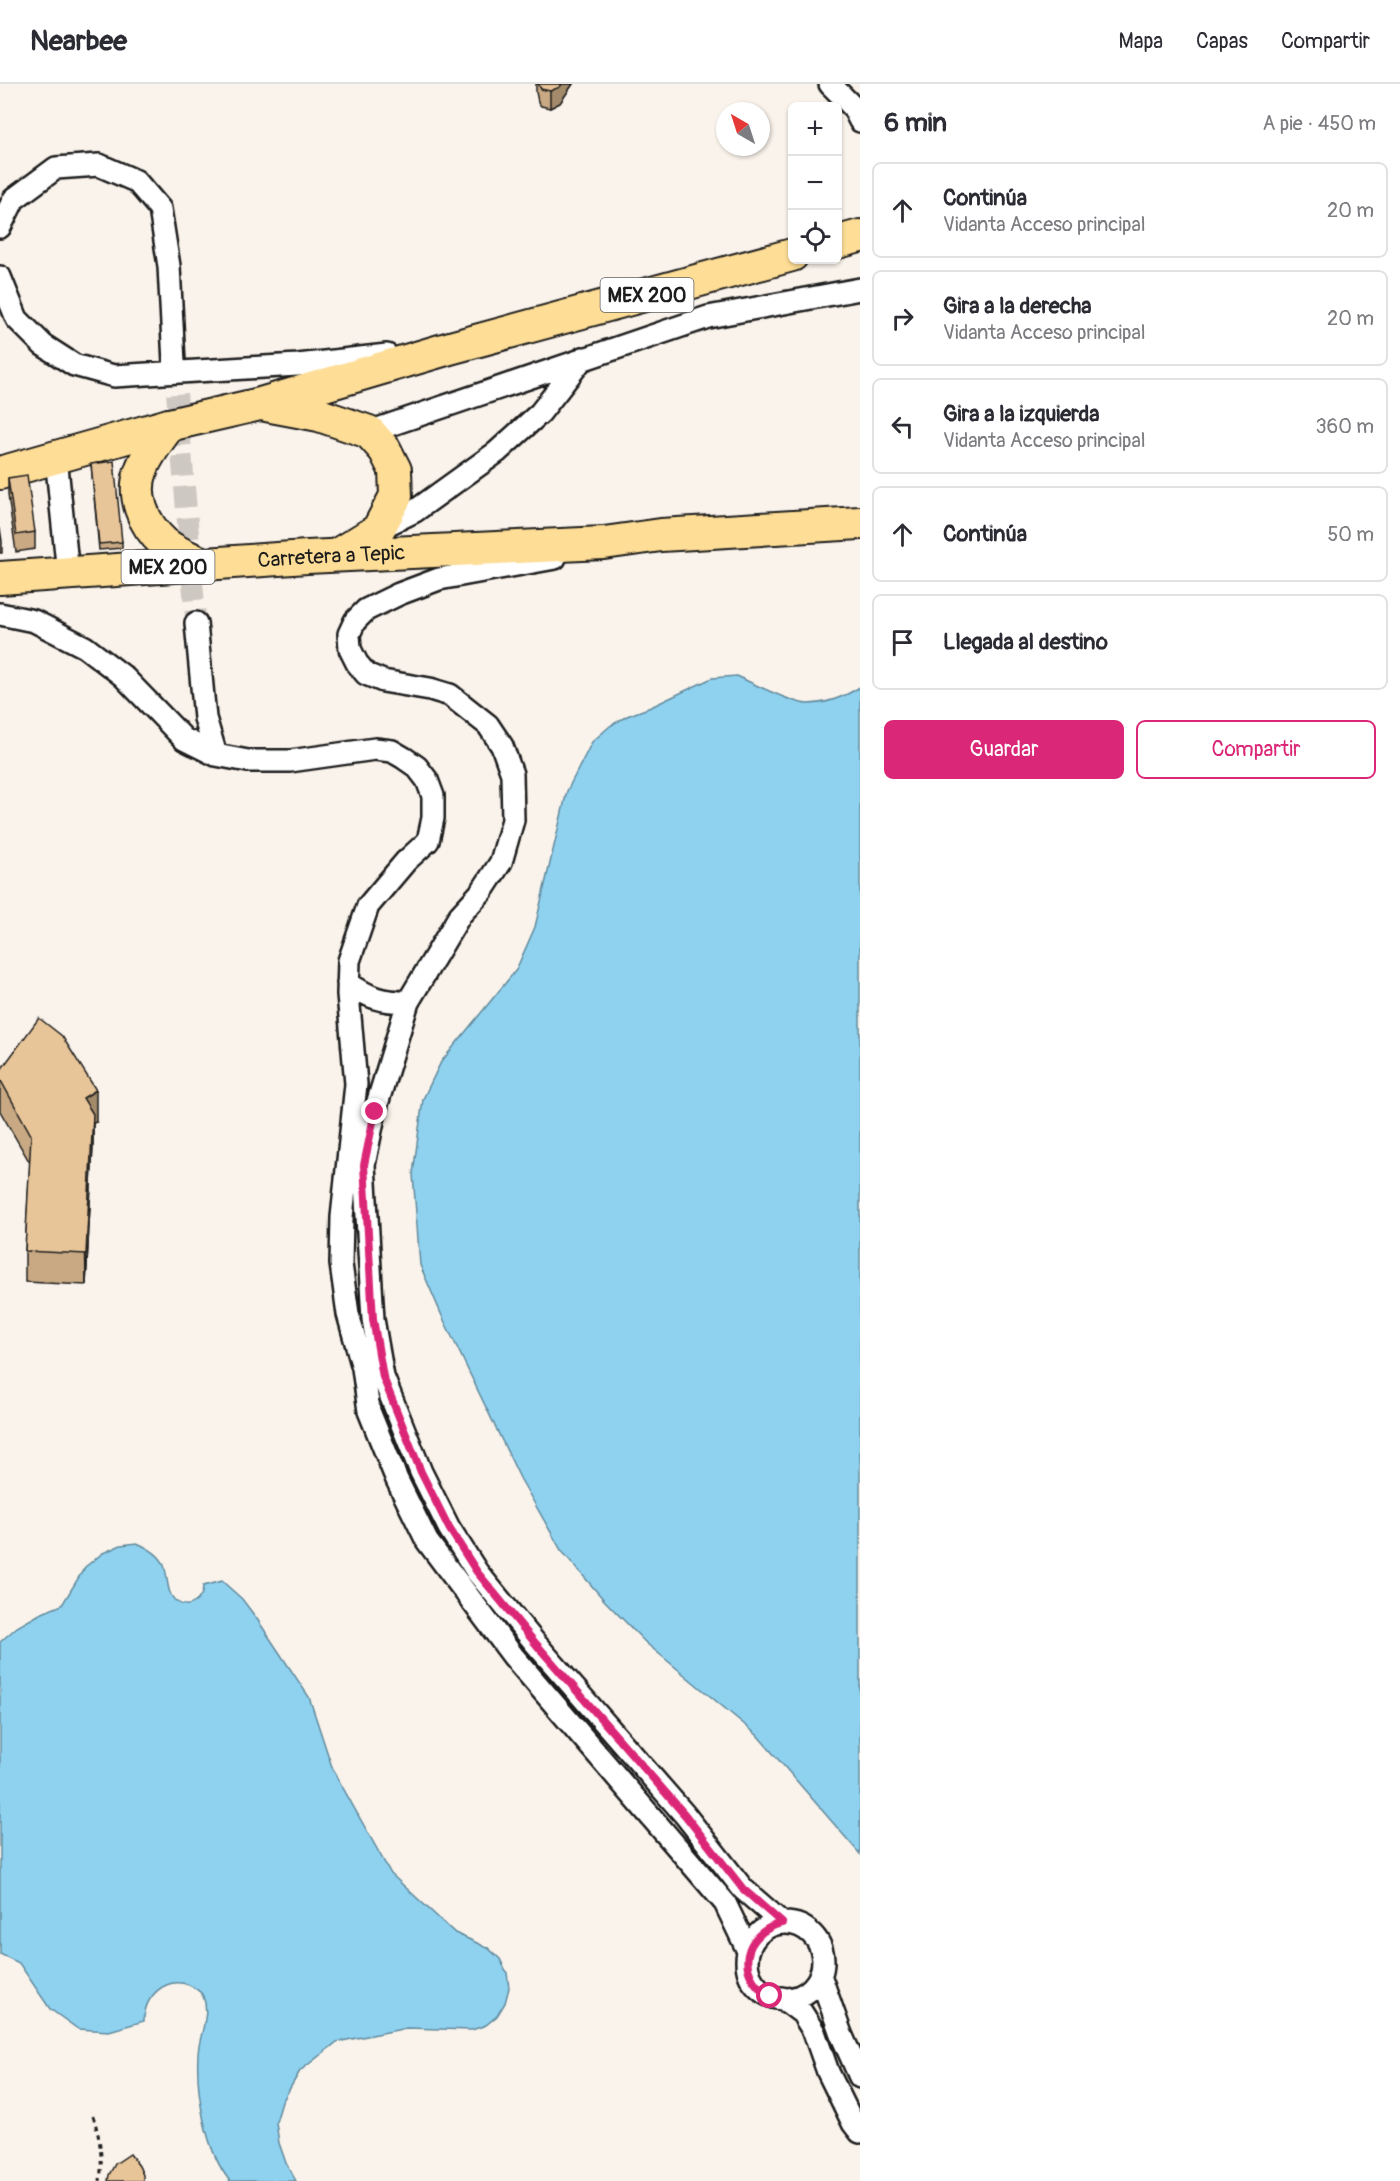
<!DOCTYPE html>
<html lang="es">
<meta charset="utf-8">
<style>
:root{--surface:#fff;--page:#f7f7f7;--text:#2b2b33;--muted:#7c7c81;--line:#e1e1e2;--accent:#db2777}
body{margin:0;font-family:Pangolin,sans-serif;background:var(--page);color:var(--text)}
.controls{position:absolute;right:18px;top:18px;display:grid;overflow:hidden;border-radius:9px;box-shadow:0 2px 4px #0004}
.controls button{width:54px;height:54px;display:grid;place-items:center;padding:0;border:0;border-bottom:2px solid var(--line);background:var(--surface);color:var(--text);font:30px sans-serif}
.compass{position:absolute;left:716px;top:18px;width:54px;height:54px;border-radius:50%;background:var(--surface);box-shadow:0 2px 4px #0004;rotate:321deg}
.stop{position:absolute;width:18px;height:18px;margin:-14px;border:4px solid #db2777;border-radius:50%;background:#fff}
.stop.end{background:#db2777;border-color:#fff;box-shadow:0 2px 6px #0008}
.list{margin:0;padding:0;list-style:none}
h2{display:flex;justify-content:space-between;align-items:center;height:78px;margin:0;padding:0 24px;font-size:26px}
h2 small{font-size:20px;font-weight:400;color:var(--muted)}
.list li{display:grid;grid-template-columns:39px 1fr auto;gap:18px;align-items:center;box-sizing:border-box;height:96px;margin:0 12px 12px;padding:0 12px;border:2px solid var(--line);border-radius:9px}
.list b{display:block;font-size:22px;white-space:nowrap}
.list p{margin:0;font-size:20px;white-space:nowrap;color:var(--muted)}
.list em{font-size:20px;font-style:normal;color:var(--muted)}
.actions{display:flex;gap:12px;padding:18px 24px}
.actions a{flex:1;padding:14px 0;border:2px solid var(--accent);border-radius:9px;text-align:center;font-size:21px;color:var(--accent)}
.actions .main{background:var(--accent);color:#fff}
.icon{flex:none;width:33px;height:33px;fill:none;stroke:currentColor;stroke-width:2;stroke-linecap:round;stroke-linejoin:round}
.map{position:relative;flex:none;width:860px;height:2097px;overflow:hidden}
header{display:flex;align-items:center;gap:36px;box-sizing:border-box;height:84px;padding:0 30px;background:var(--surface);border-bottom:2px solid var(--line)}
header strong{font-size:28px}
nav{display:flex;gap:33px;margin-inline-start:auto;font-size:21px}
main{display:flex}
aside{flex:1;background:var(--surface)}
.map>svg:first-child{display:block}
</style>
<header>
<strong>Nearbee</strong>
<nav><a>Mapa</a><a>Capas</a><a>Compartir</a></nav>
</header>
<main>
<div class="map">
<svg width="860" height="2097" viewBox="0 0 860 2097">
<rect width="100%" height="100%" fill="#faf3eb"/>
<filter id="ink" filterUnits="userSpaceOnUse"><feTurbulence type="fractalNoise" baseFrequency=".0167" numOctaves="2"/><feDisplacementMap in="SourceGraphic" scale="12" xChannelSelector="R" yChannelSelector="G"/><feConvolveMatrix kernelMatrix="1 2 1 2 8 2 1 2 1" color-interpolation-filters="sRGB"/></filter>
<g filter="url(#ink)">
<path fill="#8fd2f0" stroke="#61899b" stroke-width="1.5" d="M737,592C751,599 793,619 807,620C826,620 844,613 860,603V1770L757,1651L646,1559L604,1516L561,1466L520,1394L442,1232L420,1181L413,1090L423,1015L441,978L516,886L535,843L567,707L592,658L610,642L627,632L651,623L712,594Z
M137,1459C146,1463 158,1469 163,1479C169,1491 165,1510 177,1518C190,1527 203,1515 203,1502L222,1497L242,1515L257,1535L309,1613L333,1686L391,1790L455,1849L488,1864L500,1875L507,1889L509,1904L505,1919L497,1932L486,1941L472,1946L407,1944L337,1958L300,1987L282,2018L276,2038L279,2059L286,2079L296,2097H230C205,2067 196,2008 198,1970C199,1951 211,1931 203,1912C201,1907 195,1904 189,1901C165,1892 144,1913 144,1937L109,1947L78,1945L50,1925L19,1879L0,1870V1558L17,1543L40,1530L62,1521L85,1483L103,1469L121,1461Z"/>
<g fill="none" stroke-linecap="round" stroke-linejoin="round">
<path stroke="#cec8c2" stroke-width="21" stroke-dasharray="21 10" stroke-linecap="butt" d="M174,279L196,539"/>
<g stroke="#1c1c1c" stroke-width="26">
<path id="minor" d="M830,0L853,23L860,37
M0,143L14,115L56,84L99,81L136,97L160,125L169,182L174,279
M0,193L17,235L43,261L74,281L114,292L298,281L387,271
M369,348L708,233L860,205
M56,373L68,490
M378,445L415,427L497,368L540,329L583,274
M555,474L439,495L399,510L366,526L355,537L349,550L350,565L357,579L366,590L383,597L430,605L450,611L488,641L502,662L512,690L513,736L501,778L482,807L460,831L408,918L375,1027L364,1081L373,1235L383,1293L421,1388L449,1444L477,1488L536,1560L685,1731L743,1805L782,1839
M0,530L34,537L85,563L123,592L184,655L216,671L248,677H290L375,665L392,667L404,674L417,683L427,696L433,712V734L428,757L406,777L368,822L349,877L348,910L356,1000L342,1133L341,1180L348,1230L363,1284L369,1327L397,1396L427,1457L513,1572L725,1819L748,1867
M196,539L205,634L216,671
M348,899C370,914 381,918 408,918
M747 1877a38 38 0 1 1 76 0a38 38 0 1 1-76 0Z
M820,1891L841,1950L860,1993
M782,1914L802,1929L814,1948L828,1988L853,2039L860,2048"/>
</g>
<g stroke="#1c1c1c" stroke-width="36">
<g id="highway">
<path d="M838,158L860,152"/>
<path d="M266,321L319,331L369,348L385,366L395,386L396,412L378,446L337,471"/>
<path d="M169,341C160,354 148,369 142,384C131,411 143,440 164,459C176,469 191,474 205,481"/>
<path d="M0,389L169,341L260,320L450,264L792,171"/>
<path id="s1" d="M0,494L307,473L604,459L661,451L860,439"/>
</g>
</g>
<path stroke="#1c1c1c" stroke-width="3" stroke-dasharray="4.5 4.5" stroke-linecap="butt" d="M93,2032C100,2054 103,2073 100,2097"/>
<use href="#minor" stroke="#fff" stroke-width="21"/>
<use href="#highway" stroke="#fedd96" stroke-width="32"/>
</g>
<path fill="#c8a984" stroke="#1c1c1c" stroke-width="1.5" d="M536,0H573L560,19L550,24L541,22L538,18L536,8Z
M91,380L122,458V464L99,466Z
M8,394L35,448V465L16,468L8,411Z
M0,444L2,457V469H0Z
M0,987L96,1038L93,1039V1061L86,1201L25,1198V1167L30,1079L0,1027Z"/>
<path fill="#a28a6b" stroke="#1c1c1c" stroke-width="1.5" d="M562,0H573L560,19L550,24V7Z
M96,1006V1038L93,1039V1061L86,1201L83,1014Z"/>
<path fill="#e8c599" stroke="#1c1c1c" stroke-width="1.5" d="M538,0H562L560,3L550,7L541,5Z
M114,377L122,458L99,460L91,380Z
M27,391L35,448L16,451L8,394Z
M39,934L62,952L96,1006L83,1014L93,1030L86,1170L25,1167L31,1051L0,995V987Z
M130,2070L139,2082L143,2091V2097H108L109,2091L115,2080Z"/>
</g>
<g fill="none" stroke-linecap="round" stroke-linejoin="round" filter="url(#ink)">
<path stroke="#db2777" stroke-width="8" d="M375,1028L364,1081L373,1235L383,1293L421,1388L449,1444L477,1488L536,1560L685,1731L743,1805L782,1839C743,1849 734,1890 770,1912"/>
</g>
<g text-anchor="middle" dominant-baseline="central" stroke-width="4.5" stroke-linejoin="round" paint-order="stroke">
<g fill="#fff" stroke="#606060" stroke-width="1.5">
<rect x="600.5" y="194" width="93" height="34" rx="4.5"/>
<rect x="121.5" y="466" width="93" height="34" rx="4.5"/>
</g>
<g font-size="20" font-weight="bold" fill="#1c1c1c">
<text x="647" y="211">MEX 200</text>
<text x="168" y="483">MEX 200</text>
</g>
<g font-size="21" fill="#1c1c1c" stroke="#fff">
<text stroke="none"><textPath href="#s1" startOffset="332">Carretera a Tepic</textPath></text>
</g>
</g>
</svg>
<div class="controls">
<button>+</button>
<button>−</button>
<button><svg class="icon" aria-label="locate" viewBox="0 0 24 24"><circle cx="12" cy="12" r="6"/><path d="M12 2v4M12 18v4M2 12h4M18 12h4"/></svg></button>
</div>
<svg class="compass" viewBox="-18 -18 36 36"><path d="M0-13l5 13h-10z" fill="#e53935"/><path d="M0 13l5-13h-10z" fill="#7c7c81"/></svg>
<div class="stop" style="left:770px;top:1912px"></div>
<div class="stop end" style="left:375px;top:1028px"></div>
</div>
<aside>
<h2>6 min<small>A pie · 450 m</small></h2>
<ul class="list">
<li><svg class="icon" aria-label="ahead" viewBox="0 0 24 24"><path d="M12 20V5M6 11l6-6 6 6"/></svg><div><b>Continúa</b><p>Vidanta Acceso principal</p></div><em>20 m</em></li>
<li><svg class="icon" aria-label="right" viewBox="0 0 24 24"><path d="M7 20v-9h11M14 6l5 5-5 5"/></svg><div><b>Gira a la derecha</b><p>Vidanta Acceso principal</p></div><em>20 m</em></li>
<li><svg class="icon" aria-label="left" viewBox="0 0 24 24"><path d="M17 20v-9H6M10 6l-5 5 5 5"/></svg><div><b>Gira a la izquierda</b><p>Vidanta Acceso principal</p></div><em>360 m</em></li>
<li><svg class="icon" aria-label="ahead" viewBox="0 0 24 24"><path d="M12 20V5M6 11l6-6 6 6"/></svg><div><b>Continúa</b></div><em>50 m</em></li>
<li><svg class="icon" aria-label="arrive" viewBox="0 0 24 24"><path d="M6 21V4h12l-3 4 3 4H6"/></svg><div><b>Llegada al destino</b></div></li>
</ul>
<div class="actions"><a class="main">Guardar</a><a>Compartir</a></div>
</aside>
</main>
